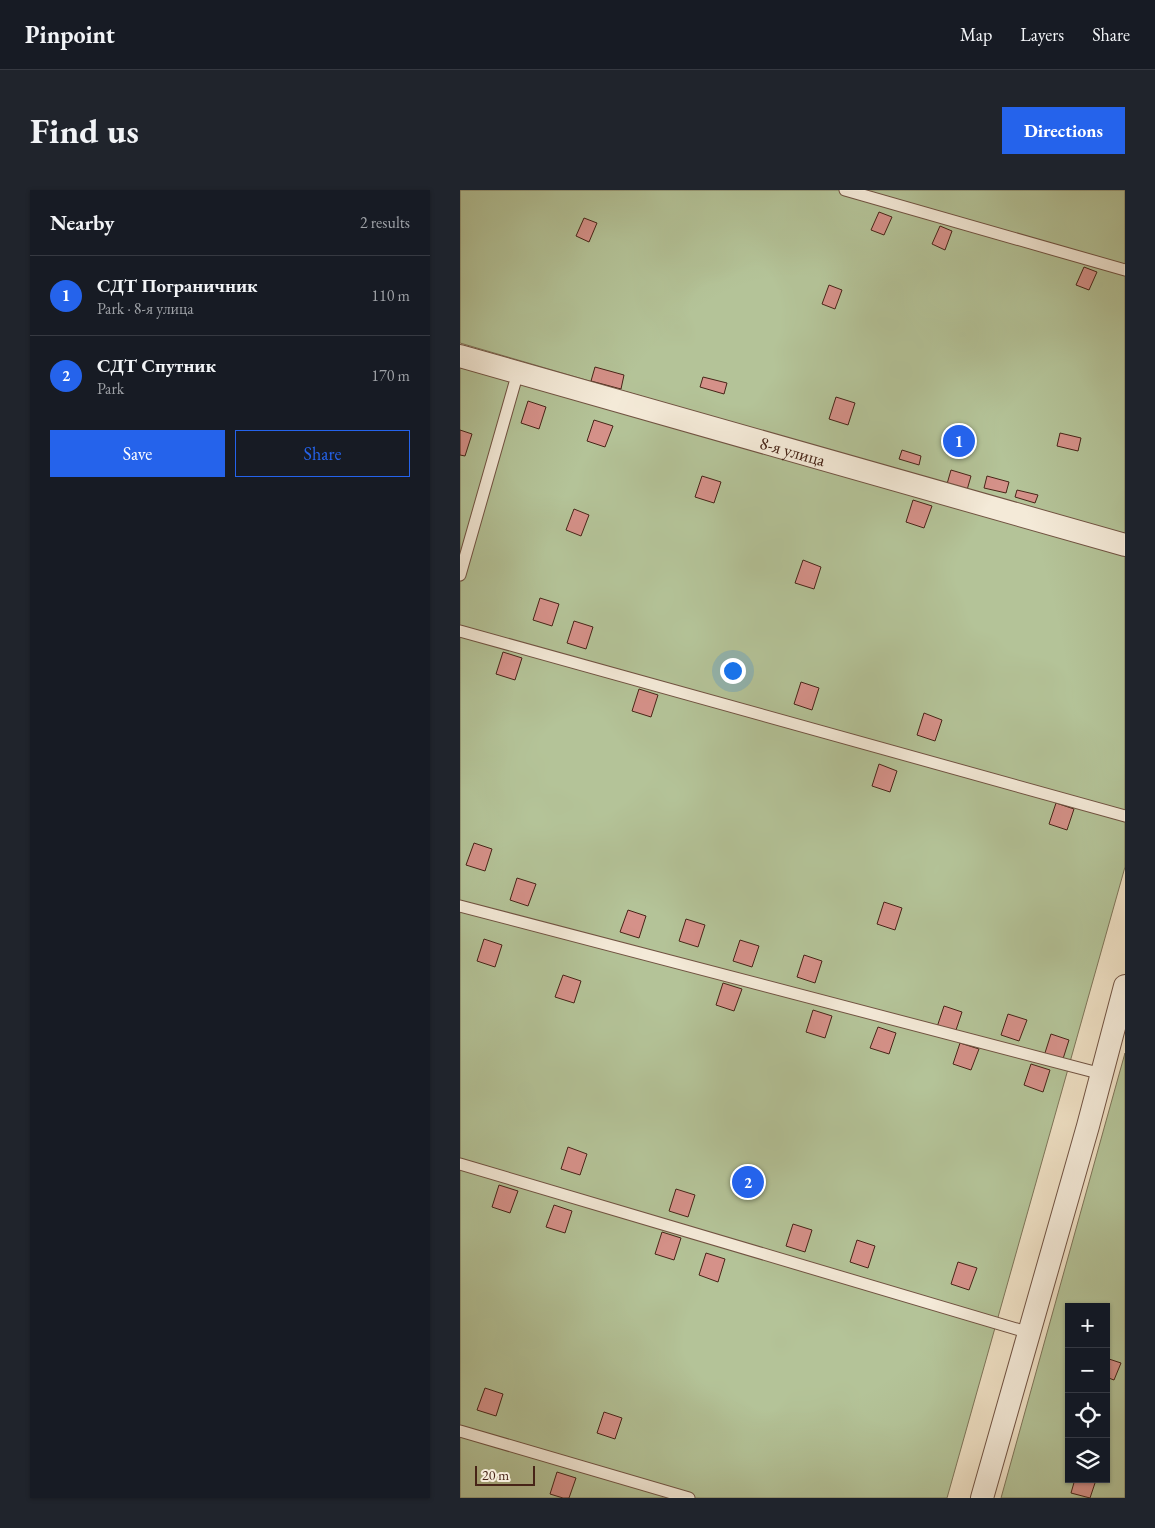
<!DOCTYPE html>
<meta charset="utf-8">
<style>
:root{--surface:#171b24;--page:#20242c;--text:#f1f3f6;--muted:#9ea1a6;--line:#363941;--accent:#2563eb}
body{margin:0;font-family:"EB Garamond",serif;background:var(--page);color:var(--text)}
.controls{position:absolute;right:15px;bottom:15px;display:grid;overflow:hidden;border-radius:0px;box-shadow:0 1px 4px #0004}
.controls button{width:45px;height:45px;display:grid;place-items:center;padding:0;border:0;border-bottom:1px solid var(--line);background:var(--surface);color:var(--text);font:25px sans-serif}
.scale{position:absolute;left:15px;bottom:12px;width:60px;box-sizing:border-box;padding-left:5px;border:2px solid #472417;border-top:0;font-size:14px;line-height:18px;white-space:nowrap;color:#472417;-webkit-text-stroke:4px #f4ead8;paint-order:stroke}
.you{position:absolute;left:272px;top:480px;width:18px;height:18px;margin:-12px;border:4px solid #fff;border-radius:50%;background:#1a73e8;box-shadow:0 0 0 8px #1a73e833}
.badge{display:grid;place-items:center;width:32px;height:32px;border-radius:50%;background:var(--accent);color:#fff;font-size:16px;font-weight:700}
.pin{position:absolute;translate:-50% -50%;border:2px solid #fff;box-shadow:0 1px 5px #0006}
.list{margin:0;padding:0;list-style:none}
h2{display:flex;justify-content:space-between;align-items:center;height:65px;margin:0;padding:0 20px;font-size:21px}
h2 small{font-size:16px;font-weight:400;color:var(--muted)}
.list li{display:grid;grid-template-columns:32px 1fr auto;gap:15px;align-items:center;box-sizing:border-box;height:80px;padding:0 20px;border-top:1px solid var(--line)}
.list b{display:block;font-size:19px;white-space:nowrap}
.list p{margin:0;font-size:16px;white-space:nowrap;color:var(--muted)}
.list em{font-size:16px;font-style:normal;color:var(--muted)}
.actions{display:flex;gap:10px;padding:15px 20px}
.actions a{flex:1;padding:11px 0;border:1px solid var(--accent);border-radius:0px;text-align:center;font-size:18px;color:var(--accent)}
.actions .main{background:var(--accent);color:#fff}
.icon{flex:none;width:28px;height:28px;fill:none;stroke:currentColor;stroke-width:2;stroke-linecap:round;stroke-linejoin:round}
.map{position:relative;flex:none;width:665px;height:1308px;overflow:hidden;border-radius:0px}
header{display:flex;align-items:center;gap:30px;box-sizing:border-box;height:70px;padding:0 25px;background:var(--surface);border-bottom:1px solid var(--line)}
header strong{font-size:24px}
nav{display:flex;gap:28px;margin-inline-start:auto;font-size:18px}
.intro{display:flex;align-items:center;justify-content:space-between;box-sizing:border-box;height:120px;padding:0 30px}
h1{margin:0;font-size:35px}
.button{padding:12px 22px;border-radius:0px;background:var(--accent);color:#fff;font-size:18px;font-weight:700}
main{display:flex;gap:30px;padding:0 30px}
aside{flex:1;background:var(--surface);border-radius:0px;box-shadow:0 1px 4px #0004}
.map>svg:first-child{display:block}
</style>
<header>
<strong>Pinpoint</strong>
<nav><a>Map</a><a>Layers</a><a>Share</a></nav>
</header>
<div class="intro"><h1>Find us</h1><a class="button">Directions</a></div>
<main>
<aside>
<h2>Nearby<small>2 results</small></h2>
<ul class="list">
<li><span class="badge">1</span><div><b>СДТ Пограничник</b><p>Park · 8-я улица</p></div><em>110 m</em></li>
<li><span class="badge">2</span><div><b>СДТ Спутник</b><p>Park</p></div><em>170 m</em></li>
</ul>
<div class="actions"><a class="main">Save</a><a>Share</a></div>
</aside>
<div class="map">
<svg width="665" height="1308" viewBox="0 0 665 1308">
<rect width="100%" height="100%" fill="#eedfc3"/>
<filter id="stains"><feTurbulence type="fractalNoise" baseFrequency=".004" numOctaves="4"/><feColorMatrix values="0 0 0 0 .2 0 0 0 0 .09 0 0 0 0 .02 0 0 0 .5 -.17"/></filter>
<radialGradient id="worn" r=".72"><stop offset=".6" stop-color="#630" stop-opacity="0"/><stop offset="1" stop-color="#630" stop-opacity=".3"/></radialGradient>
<path fill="#b4c398" stroke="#7e7458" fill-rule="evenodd" d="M0,0H665V348L0,153Z
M0,170L665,360V677L487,1308H0Z
M665,863V1308H541ZM609,1117H646V1289H609Z"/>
<path fill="#d59189" stroke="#472417" d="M419,22L432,27L424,45L411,40Z
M124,28L137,33L129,52L116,46Z
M480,36L492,41L485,60L472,54Z
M624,77L637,82L629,100L616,95Z
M369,95L382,100L375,119L362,114Z
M135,177L164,185L161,199L131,191Z
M243,187L267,193L264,204L240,197Z
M376,207L395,213L388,235L369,229Z
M68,211L86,217L79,239L61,233Z
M134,230L153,236L145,257L127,251Z
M0,240L12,244L5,266L0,265Z
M600,243L621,248L618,261L597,256Z
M442,260L461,266L459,275L439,269Z
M491,280L511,286L507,300L487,294Z
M242,286L261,292L254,313L235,307Z
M527,286L549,292L546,303L524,298Z
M557,300L578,305L575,313L555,307Z
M453,310L472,316L464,338L446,332Z
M114,319L129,325L121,346L106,340Z
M343,370L361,377L354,399L335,393Z
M80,408L99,414L92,436L73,430Z
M114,431L133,437L126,459L107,453Z
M43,462L62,468L55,490L36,484Z
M341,492L359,498L352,520L334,514Z
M179,499L198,505L191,527L172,521Z
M464,523L482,530L475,551L457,545Z
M419,574L437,581L430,602L412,596Z
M596,613L614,619L607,640L589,634Z
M14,653L32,659L25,681L6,675Z
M57,688L76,694L68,716L50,710Z
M424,712L442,718L435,740L417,734Z
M168,720L186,726L179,748L160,742Z
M226,729L245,735L238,757L219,751Z
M24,749L42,755L35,777L17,771Z
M280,750L299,756L292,777L273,771Z
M344,765L362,771L355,793L337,787Z
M103,785L121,791L114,813L95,807Z
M263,793L282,799L274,821L256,815Z
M484,816L502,822L495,843L477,837Z
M353,820L372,826L365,848L346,842Z
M548,824L567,830L559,851L541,845Z
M418,837L436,843L429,864L410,858Z
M591,844L609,850L602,872L584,866Z
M500,853L519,859L511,880L493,874Z
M571,874L590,880L583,902L564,895Z
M108,957L127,964L120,985L101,979Z
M39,995L58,1001L50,1023L32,1017Z
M216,999L235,1005L228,1027L209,1021Z
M94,1015L112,1021L105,1043L86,1037Z
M333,1034L352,1040L345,1062L326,1056Z
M202,1042L221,1048L214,1070L195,1064Z
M397,1050L415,1056L408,1078L390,1072Z
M246,1063L265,1069L258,1092L239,1085Z
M498,1072L517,1078L509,1100L491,1094Z
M646,1168L661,1173L654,1190L646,1187Z
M25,1198L43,1204L36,1226L17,1220Z
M144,1222L162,1228L155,1249L137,1243Z
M97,1282L116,1288L109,1308H103L90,1304Z
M615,1289L636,1290L630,1308L611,1303Z"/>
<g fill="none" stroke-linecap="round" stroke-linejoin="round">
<g stroke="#715342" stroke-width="13">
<path id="service" d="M385,0L665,80
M0,385L58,182
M0,441L665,626
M0,716L642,884
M0,974L570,1143
M0,1241L229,1308"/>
</g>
<g stroke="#715342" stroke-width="24">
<g id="minor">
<path id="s1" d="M0,166L665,355"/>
<path d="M522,1308L628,936L665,796"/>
</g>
</g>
<use href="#service" stroke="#f4ead8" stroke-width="11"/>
<use href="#minor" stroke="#f4ead8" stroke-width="22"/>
</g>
<g text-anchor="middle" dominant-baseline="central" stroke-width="5" stroke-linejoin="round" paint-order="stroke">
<g font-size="18" fill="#472417" stroke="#f4ead8">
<text stroke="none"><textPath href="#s1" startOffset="346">8-я улица</textPath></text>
</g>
</g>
<rect width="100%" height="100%" filter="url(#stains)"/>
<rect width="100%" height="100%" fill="url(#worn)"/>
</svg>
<div class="controls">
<button>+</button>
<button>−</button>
<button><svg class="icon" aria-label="locate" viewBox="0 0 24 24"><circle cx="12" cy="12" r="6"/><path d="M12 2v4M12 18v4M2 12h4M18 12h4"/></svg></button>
<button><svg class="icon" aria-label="layers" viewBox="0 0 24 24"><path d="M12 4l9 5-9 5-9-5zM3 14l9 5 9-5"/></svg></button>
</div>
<div class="scale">20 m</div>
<div class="you"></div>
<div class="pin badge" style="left:499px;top:251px">1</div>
<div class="pin badge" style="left:288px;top:992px">2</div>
</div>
</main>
